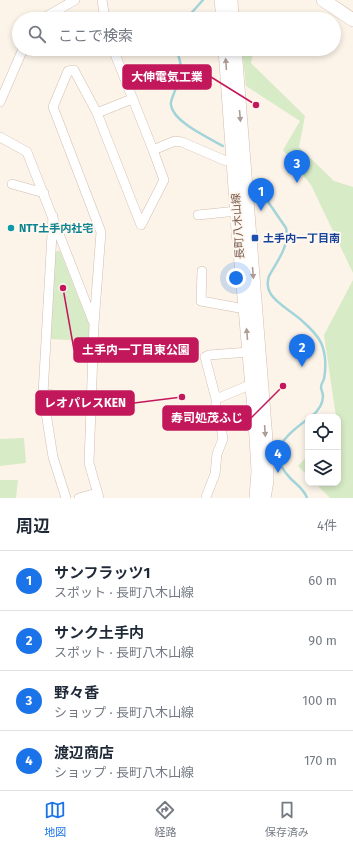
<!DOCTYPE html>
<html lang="ja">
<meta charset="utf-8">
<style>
:root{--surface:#fff;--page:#f2f2f3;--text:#1f2937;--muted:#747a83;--line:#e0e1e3;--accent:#1a73e8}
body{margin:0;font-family:"Fira Sans","Noto Sans JP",sans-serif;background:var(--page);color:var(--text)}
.controls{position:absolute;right:12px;bottom:12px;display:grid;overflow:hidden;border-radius:8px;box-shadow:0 2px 6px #0003}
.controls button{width:36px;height:36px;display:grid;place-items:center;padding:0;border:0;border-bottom:1px solid var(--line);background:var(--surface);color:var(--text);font:20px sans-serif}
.you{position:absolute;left:236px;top:278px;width:14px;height:14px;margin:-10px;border:3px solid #fff;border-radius:50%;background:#1a73e8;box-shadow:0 0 0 6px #1a73e833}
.badge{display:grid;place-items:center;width:26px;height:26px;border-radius:50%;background:var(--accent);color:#fff;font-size:13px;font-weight:700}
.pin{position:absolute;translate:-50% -33px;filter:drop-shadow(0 1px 2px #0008)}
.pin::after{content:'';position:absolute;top:21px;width:14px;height:12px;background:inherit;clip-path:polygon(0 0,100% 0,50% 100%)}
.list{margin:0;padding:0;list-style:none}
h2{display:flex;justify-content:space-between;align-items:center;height:52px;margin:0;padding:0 16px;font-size:17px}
h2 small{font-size:13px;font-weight:400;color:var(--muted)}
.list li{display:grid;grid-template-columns:26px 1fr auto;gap:12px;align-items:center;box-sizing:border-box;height:60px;padding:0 16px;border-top:1px solid var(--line)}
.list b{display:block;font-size:15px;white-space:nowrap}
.list p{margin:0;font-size:13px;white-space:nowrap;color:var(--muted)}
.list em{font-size:13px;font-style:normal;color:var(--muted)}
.icon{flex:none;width:22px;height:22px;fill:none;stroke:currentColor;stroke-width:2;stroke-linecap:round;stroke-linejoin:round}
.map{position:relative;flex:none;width:353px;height:498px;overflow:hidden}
.search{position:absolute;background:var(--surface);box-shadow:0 2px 6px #0003;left:12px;right:12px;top:12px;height:44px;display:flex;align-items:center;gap:10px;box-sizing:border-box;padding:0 14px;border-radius:22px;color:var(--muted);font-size:15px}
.sheet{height:292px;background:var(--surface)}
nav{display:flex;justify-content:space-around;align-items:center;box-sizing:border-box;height:56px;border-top:1px solid var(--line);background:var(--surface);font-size:11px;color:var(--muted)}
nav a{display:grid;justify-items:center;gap:2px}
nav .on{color:var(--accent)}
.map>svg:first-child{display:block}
</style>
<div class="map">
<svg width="353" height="498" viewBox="0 0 353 498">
<rect width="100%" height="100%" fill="#fdf4e9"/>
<path fill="#d7ebc7" d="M242,49H254L251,63L305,116L299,147L334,181L353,187V273L311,185L283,150L300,121L246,86Z
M54,251H60L89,324V341L50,339Z
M353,280V498H330L315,483H338V417H336L324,335Z
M24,438L26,463L0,466V439Z
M308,455V476L298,466Z
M0,480H18L16,498H0Z"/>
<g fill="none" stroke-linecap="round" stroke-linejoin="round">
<path stroke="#a3d4d9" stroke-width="2.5" d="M186,19L203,0
M176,49C184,69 182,74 174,93C173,97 170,101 171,105C173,122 209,138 223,146
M260,190L286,228C290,246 277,261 269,276C263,294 279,303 291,312C301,319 318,334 322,345C326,356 326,368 324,379C323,381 321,385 321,387C321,390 323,393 323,396C323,405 317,412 311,417
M307,498C304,489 297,485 291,479C265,453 284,436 308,419"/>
<g stroke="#d2bdb1" stroke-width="10">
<path id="street" d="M102,0L105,19
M42,19L75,0
M113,49L153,150L175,141L182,142L226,161H239
M0,102L23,49
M97,113L132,99
M0,137L27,152L93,321
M12,184L44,193
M198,215L237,211
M53,216L43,394L53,457L66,498
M202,271L201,301L245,309
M43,394L91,398
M216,399L205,357L209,355L249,352
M206,497L215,474L217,454L223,439L220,420L216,409V399L252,384
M79,498L97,493
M99,498L89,463L94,324L101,232L53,107L68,71L74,70L97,113L141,225L164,180L153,150"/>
</g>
<g stroke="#d5bdae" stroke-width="14">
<path id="secondary" d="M221,0L223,19
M231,0L232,19
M323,0L353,20
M225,49L238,230L255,420L258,471L256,498
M235,49L267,452V481L264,498"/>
</g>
<use href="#street" stroke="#fff" stroke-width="9"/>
<use href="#secondary" stroke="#fff" stroke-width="13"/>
</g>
<defs><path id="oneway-solid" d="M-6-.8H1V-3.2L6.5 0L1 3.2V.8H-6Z"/></defs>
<g fill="#ae9b94">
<use href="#oneway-solid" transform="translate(226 64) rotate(-94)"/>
<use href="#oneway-solid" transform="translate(240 116) rotate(85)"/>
<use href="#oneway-solid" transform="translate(253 273) rotate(85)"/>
<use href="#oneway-solid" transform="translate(247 334) rotate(-95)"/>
<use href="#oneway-solid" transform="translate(265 431) rotate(86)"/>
</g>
<circle fill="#0f9aa8" stroke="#fff8f0" stroke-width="1.5" cx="11" cy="228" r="4"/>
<rect fill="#1a4fb4" stroke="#fff8f0" stroke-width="1.5" x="251" y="234" width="8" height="8" rx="2"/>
<g text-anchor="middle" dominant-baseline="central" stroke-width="4" stroke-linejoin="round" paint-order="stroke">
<g font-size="11" fill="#78594c" stroke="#fff8f0">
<text transform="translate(238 226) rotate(-94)">長町八木山線</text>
</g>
<g font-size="11" font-weight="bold" fill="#0d838f" stroke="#fff8f0" text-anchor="start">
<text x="19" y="228">NTT土手内社宅</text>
</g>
<g font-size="11" font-weight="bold" fill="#164399" stroke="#fff8f0" text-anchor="start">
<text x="263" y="238">土手内一丁目南</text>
</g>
</g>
<path fill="none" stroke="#c2185b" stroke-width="1.5" d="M256 105L211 77M63 288L74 350M182 397L134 403M283 386L251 418"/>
<g fill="#c2185b" stroke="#fff8f0" stroke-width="1.5">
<circle cx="256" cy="105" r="4"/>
<circle cx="63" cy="288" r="4"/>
<circle cx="182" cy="397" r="4"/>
<circle cx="283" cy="386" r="4"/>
</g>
<g fill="#c2185b" stroke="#c2185b" stroke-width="1.5">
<rect x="123" y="65" width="88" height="24" rx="4"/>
<rect x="74" y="338" width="124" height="24" rx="4"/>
<rect x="36" y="391" width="98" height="24" rx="4"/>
<rect x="163" y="406" width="88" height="24" rx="4"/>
</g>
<g font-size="12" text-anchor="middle" font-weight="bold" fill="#fff">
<text x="167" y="81">大伸電気工業</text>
<text x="136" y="354">土手内一丁目東公園</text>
<text x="85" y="407">レオパレスKEN</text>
<text x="207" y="422">寿司処茂ふじ</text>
</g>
</svg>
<div class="controls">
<button><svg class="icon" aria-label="locate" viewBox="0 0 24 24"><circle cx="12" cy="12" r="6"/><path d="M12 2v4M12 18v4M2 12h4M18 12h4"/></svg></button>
<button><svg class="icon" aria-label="layers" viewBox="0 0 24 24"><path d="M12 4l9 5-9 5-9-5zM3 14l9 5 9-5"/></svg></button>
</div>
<div class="you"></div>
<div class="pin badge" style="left:261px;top:211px">1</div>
<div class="pin badge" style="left:302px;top:367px">2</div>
<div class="pin badge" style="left:297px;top:183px">3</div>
<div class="pin badge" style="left:278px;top:473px">4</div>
<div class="search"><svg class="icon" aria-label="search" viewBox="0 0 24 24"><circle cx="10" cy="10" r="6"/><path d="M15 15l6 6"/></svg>ここで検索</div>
</div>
<section class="sheet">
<h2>周辺<small>4件</small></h2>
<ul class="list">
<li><span class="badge">1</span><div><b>サンフラッツ1</b><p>スポット · 長町八木山線</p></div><em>60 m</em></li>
<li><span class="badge">2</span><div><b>サンク土手内</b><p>スポット · 長町八木山線</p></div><em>90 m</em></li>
<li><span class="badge">3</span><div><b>野々香</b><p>ショップ · 長町八木山線</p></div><em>100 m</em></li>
<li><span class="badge">4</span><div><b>渡辺商店</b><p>ショップ · 長町八木山線</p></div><em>170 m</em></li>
</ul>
</section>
<nav>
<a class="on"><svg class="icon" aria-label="map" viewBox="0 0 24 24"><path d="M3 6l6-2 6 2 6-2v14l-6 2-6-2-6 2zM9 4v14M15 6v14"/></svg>地図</a>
<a><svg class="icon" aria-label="directions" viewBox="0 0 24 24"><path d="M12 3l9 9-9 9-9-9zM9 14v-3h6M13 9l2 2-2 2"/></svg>経路</a>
<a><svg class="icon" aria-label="saved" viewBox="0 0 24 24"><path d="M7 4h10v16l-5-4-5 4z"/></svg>保存済み</a>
</nav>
